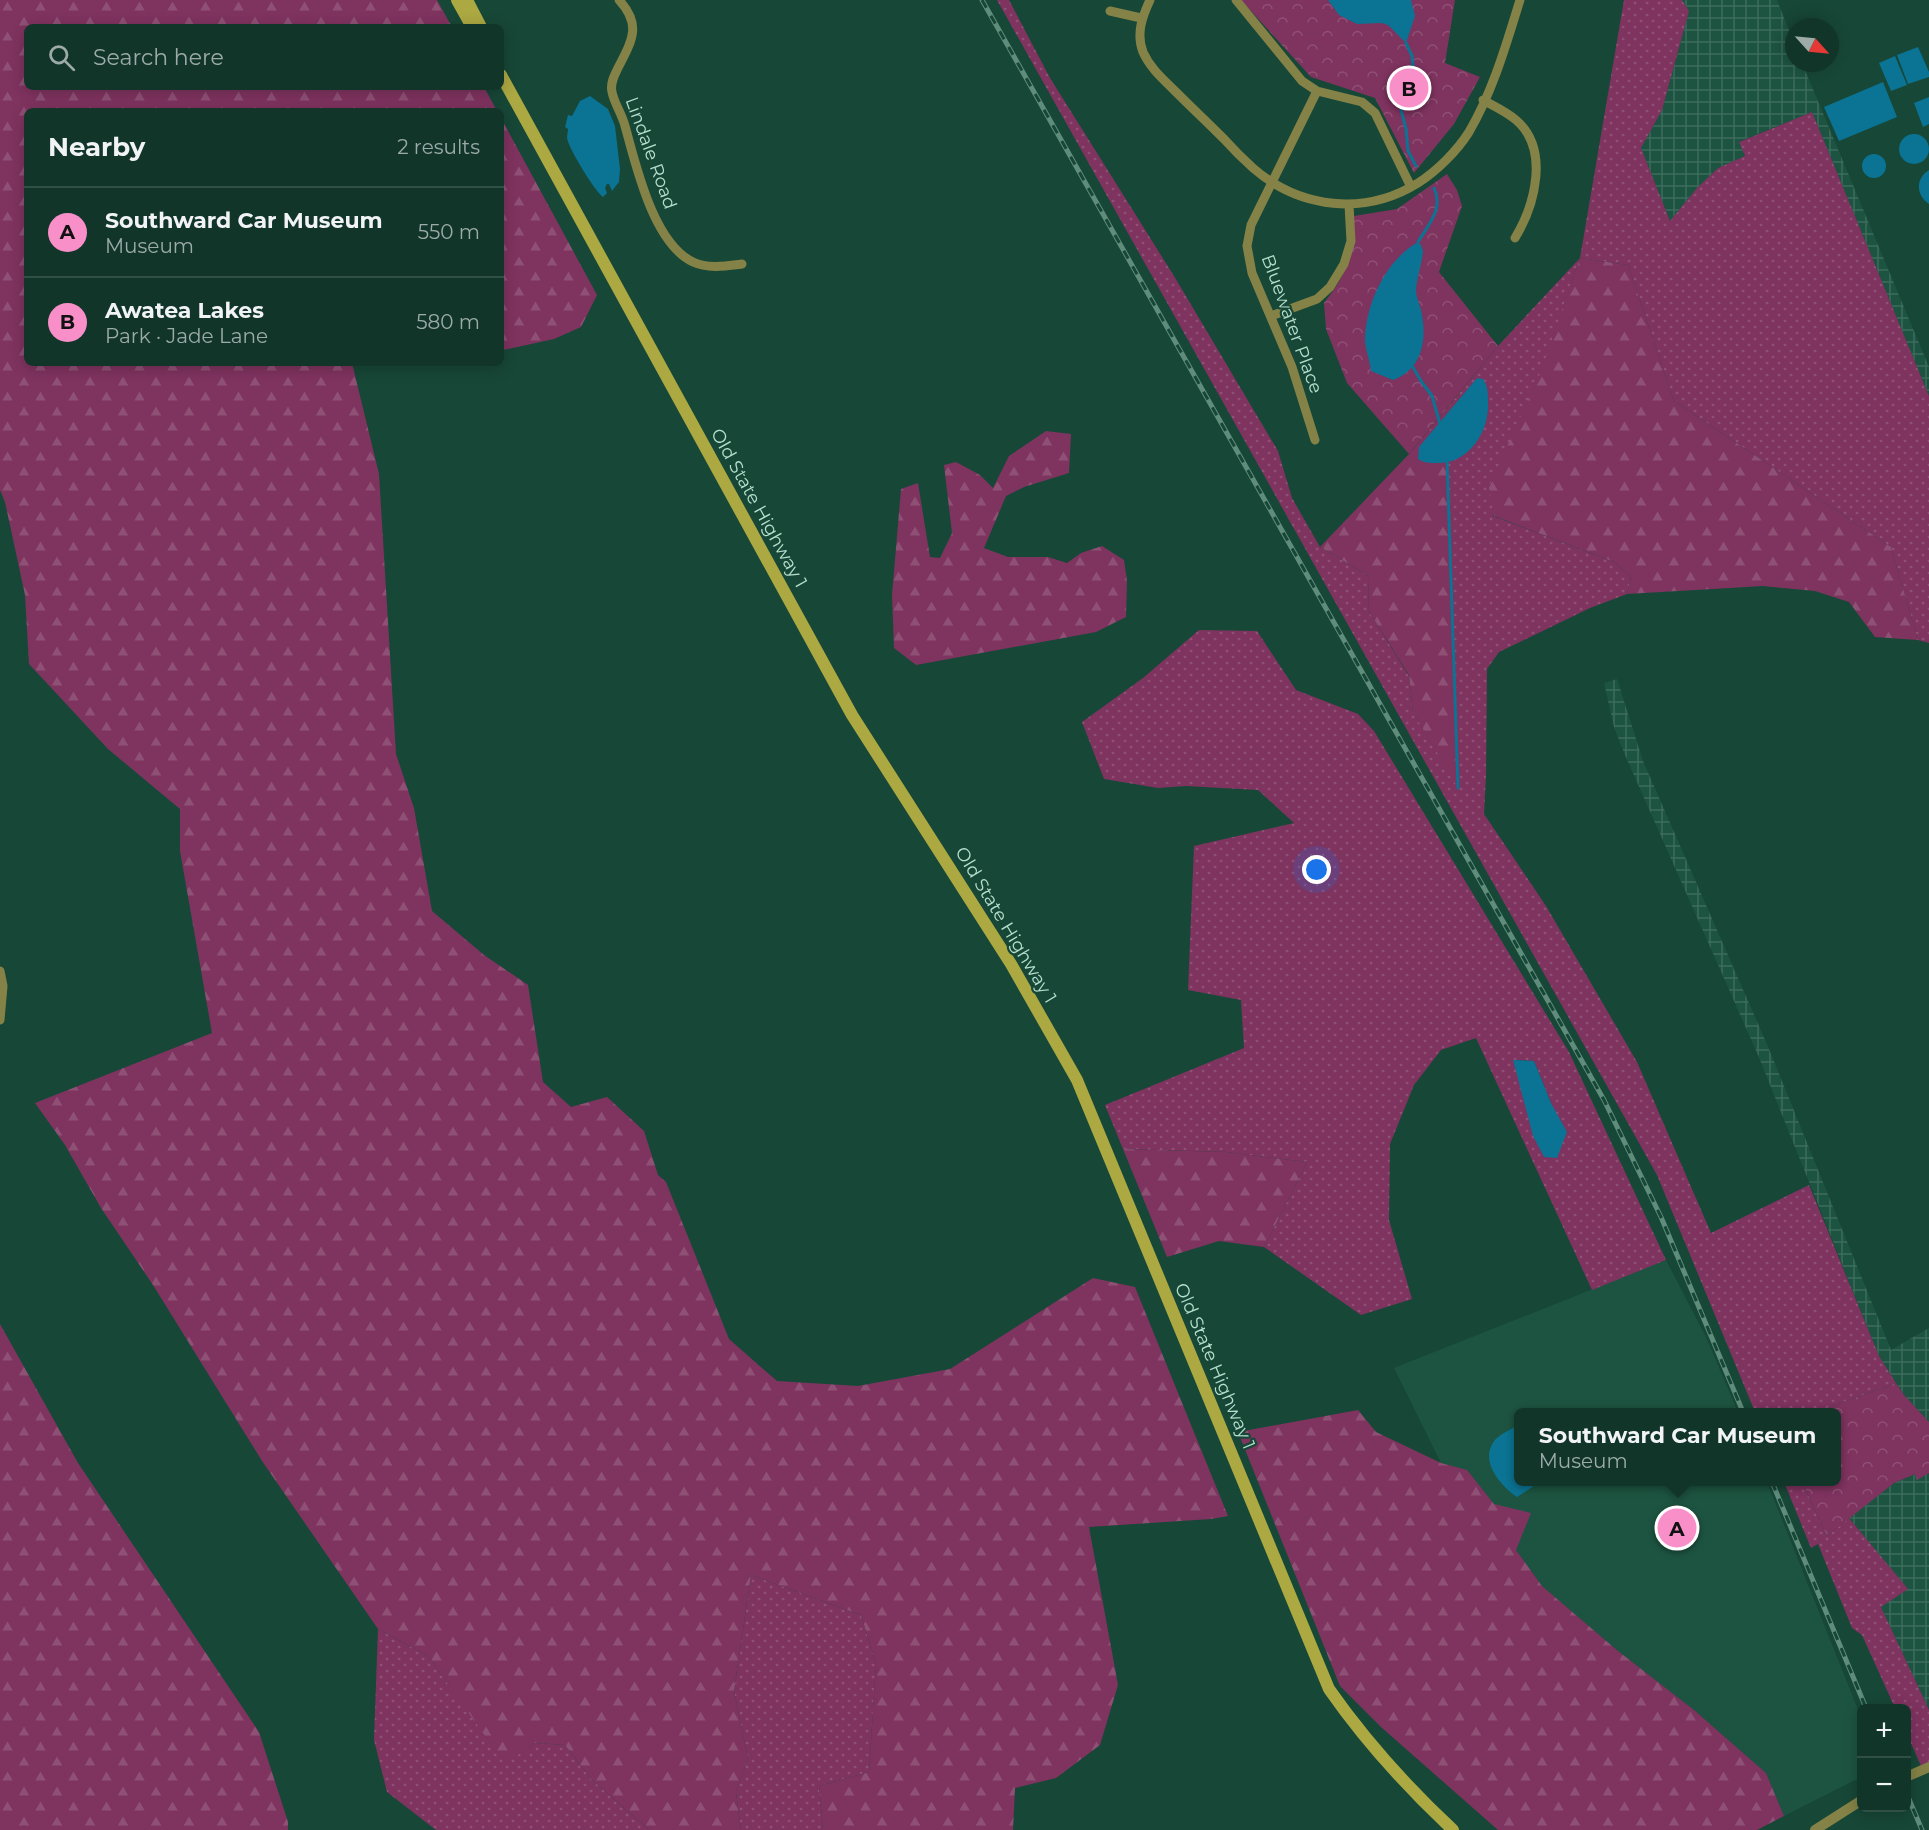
<!DOCTYPE html>
<meta charset="utf-8">
<style>
:root{--surface:#113529;--page:#1a3d31;--text:#f1f3f6;--muted:#9caba8;--line:#305046;--accent:#f98fc9}
body{margin:0;font-family:Montserrat,sans-serif;background:var(--page);color:var(--text)}
.controls{position:absolute;right:18px;bottom:18px;display:grid;overflow:hidden;border-radius:9px;box-shadow:0 3px 15px #0003}
.controls button{width:54px;height:54px;display:grid;place-items:center;padding:0;border:0;border-bottom:2px solid var(--line);background:var(--surface);color:var(--text);font:30px sans-serif}
.compass{position:absolute;left:1785px;top:18px;width:54px;height:54px;border-radius:50%;background:var(--surface);box-shadow:0 3px 15px #0003;rotate:117deg}
.you{position:absolute;left:1317px;top:870px;width:21px;height:21px;margin:-15px;border:4px solid #fff;border-radius:50%;background:#1a73e8;box-shadow:0 0 0 9px #1a73e833}
.badge{display:grid;place-items:center;width:39px;height:39px;border-radius:50%;background:var(--accent);color:#111;font-size:20px;font-weight:700}
.pin{position:absolute;translate:-50% -50%;border:3px solid #fff;box-shadow:0 2px 6px #0006}
.popup{position:absolute;left:1514px;top:1408px;width:327px;height:78px;box-sizing:border-box;display:grid;place-content:center;border-radius:9px;background:var(--surface);filter:drop-shadow(0 2px 4px #0005);font-size:20px;white-space:nowrap;color:var(--muted)}
.popup b{font-size:22px;color:var(--text)}
.popup::after{content:'';position:absolute;left:50%;top:100%;margin-left:-12px;border:12px solid transparent;border-top-color:var(--surface)}
.list{margin:0;padding:0;list-style:none}
h2{display:flex;justify-content:space-between;align-items:center;height:78px;margin:0;padding:0 24px;font-size:26px}
h2 small{font-size:20px;font-weight:400;color:var(--muted)}
.list li{display:grid;grid-template-columns:39px 1fr auto;gap:18px;align-items:center;box-sizing:border-box;height:90px;padding:0 24px;border-top:2px solid var(--line)}
.list b{display:block;font-size:22px;white-space:nowrap}
.list p{margin:0;font-size:20px;white-space:nowrap;color:var(--muted)}
.list em{font-size:20px;font-style:normal;color:var(--muted)}
.icon{flex:none;width:33px;height:33px;fill:none;stroke:currentColor;stroke-width:2;stroke-linecap:round;stroke-linejoin:round}
.map{position:relative;flex:none;width:1929px;height:1830px;overflow:hidden}
.search{position:absolute;background:var(--surface);box-shadow:0 3px 15px #0003;left:24px;top:24px;width:480px;height:66px;display:flex;align-items:center;gap:15px;box-sizing:border-box;padding:0 21px;border-radius:9px;color:var(--muted);font-size:22px}
.panel{position:absolute;background:var(--surface);box-shadow:0 3px 15px #0003;left:24px;top:108px;width:480px;height:258px;border-radius:9px}
.map>svg:first-child{display:block}
</style>
<div class="map">
<svg width="1929" height="1830" viewBox="0 0 1929 1830">
<defs>
<pattern id="industrial-grid" width="8" height="8" patternUnits="userSpaceOnUse" patternTransform="scale(1.5)"><rect width="8" height="8" fill="#1d5441"/><path d="M0 4h8M4 0v8" fill="none" stroke="#3c6c5b"/></pattern>
<pattern id="grass-dots" width="8" height="8" patternUnits="userSpaceOnUse" patternTransform="scale(1.5)"><rect width="8" height="8" fill="#7f335f"/><path d="M2 2h.1M6 6h.1" fill="none" stroke="#8f5075" stroke-width="1.8" stroke-linecap="round"/></pattern>
<pattern id="forest-firs" width="22" height="20" patternUnits="userSpaceOnUse" patternTransform="scale(1.5)"><rect width="22" height="20" fill="#7f335f"/><path d="M5 1l3.5 6h-7zM16 11l3.5 6h-7z" fill="#8f5075"/></pattern>
<pattern id="park-crowns" width="20" height="18" patternUnits="userSpaceOnUse" patternTransform="scale(1.5)"><rect width="20" height="18" fill="#7f335f"/><path d="M2 6a3 3 0 1 1 6 0M12 15a3 3 0 1 1 6 0" fill="none" stroke="#8f5075"/></pattern>
</defs>
<rect width="100%" height="100%" fill="#174737"/>
<path fill="#1d5441" d="M1666,1260L1706,1337L1738,1412H1518V1482H1767L1861,1717V1777L1784,1816L1766,1773L1694,1710L1618,1651L1542,1586L1516,1550L1494,1504L1467,1471L1441,1463L1394,1368Z"/>
<path fill="url(#industrial-grid)" d="M1682,0H1777L1794,43V63H1802L1929,367V396L1812,112L1740,141L1745,156L1718,168L1697,188L1670,221L1641,148L1662,110L1689,11Z
M1617,679L1643,761L1769,1049L1891,1350L1929,1328V1422L1904,1395L1879,1356L1758,1055L1625,755L1614,727L1604,683Z
M1929,1473V1710L1881,1607L1907,1588L1849,1518L1894,1483L1916,1474L1917,1479Z"/>
<path fill="url(#grass-dots)" fill-rule="evenodd" d="M997,0H1009L1050,78L1174,276L1278,451L1292,498L1320,547L1369,576L1368,610L1409,676L1413,712L1458,786L1447,455L1439,418L1498,346L1580,258L1624,0H1682L1689,11L1662,110L1641,148L1670,221L1697,188L1718,168L1745,156L1739,142L1812,112L1929,396V643L1918,640L1891,547L1674,401L1628,265L1580,258L1493,516L1614,562L1631,577L1627,594L1590,608L1499,652L1487,669L1486,775L1484,814L1546,906L1637,1062L1711,1233L1809,1185L1879,1356L1896,1383L1816,1412H1755L1657,1175Z
M1199,630L1257,631L1296,690L1358,714L1374,731L1569,1052L1666,1260L1592,1290L1476,1038L1441,1050L1414,1085L1390,1144L1389,1220L1412,1299L1361,1315L1264,1247L1307,1162L1226,1152L1123,1149L1105,1105L1244,1048L1241,1000L1188,990L1194,846L1294,823L1258,790L1186,786L1158,788L1104,779L1082,722L1143,678ZM1513,1060L1534,1061L1551,1103Z
M1784,1482H1802L1827,1536L1849,1518L1908,1589L1881,1607L1929,1710V1762L1921,1766L1907,1734L1906,1708H1895L1862,1635L1852,1628L1818,1544L1811,1548Z
M751,1575L861,1615L876,1664L869,1772L819,1786L823,1830H741L736,1792L748,1758L734,1691Z
M378,1629L428,1656L505,1763L535,1743L565,1745L591,1779L649,1830H436L387,1792L374,1740Z"/>
<path fill="url(#forest-firs)" d="M0,0H437L452,27H27V87H484L497,111H27V363H352L379,474L396,754L414,808L432,911L484,955L528,985L543,1082L571,1107L607,1097L644,1131L658,1175L666,1182L729,1339L777,1381L858,1386L950,1369L1093,1278L1135,1287L1228,1516L1211,1519L1089,1527L1118,1685L1100,1745L1056,1778L1015,1788L1013,1830H823L819,1786L869,1772L876,1664L861,1615L751,1575L734,1691L748,1758L736,1792L741,1830H649L591,1779L565,1745L535,1743L505,1764L428,1656L378,1629L262,1461L153,1285L101,1208L65,1145L35,1103L212,1033L180,851V809L108,749L29,664L25,595L5,502L0,490Z
M501,118L597,295L581,327L554,339L503,350L501,349Z
M1580,258L1628,265L1674,401L1891,547L1918,640L1875,637L1849,602L1815,591L1763,586L1627,594L1631,577L1614,562L1494,516L1489,487L1541,371Z
M1439,418L1447,455L1458,788L1413,712L1409,675L1368,610L1369,576L1320,547L1409,454Z
M1046,431L1071,434L1069,473L1024,487L1006,496L984,548L1008,557H1048L1067,563L1081,553L1102,546L1124,560L1127,581L1126,617L1096,632L916,665L894,648L892,595L901,489L918,483L930,557L940,558L952,533L944,465L956,462L980,475L993,488L1009,456Z
M1123,1149L1226,1152L1307,1162L1264,1247L1219,1241L1167,1257Z
M0,1324L78,1463L259,1732L288,1822V1830H0Z
M1358,1410L1376,1432L1441,1463L1467,1470L1494,1504L1531,1513L1516,1550L1542,1586L1618,1651L1694,1710L1766,1773L1784,1816L1757,1830H1498L1381,1727L1340,1686L1238,1432Z"/>
<path fill="url(#park-crowns)" d="M1241,0H1455L1445,63L1480,77L1454,124L1414,173L1375,98L1311,77Z
M1447,174L1457,190L1462,206L1439,272L1498,346L1409,454L1347,383L1326,329L1324,303C1351,269 1350,257 1354,216L1397,209Z
M1896,1383L1904,1395L1929,1422V1473L1917,1480L1915,1474L1894,1483L1827,1536L1802,1482H1836V1412H1816Z"/>
<path fill="#0b7393" d="M1328,0H1411L1415,16L1406,43L1388,25L1381,23L1357,24L1339,15Z
M1918,47L1929,72V77L1908,84L1897,55Z
M1895,56L1907,85L1891,91L1879,63Z
M1883,82L1897,117L1839,141L1824,107Z
M590,96L608,109L615,126L620,169L619,182L612,191L609,184H607L605,188L607,193L603,197C594,190 569,149 567,138C567,135 568,132 568,129L565,127L568,115L572,116L580,101Z
M1929,97V124L1923,127L1914,103Z
M1899 149a15 15 0 1 1 30 0a15 15 0 1 1-30 0Z
M1862 166a12 12 0 1 1 24 0a12 12 0 1 1-24 0Z
M1929,170V204C1916,195 1915,179 1929,170Z
M1418,242L1421,245L1423,251C1422,265 1416,279 1416,292C1417,300 1421,307 1422,315C1427,342 1421,370 1393,380L1371,371C1370,360 1365,350 1365,339C1366,303 1386,260 1418,242Z
M1477,378L1483,379C1488,386 1488,393 1488,402C1490,431 1468,465 1436,463C1429,463 1424,463 1418,459L1419,447Z
M1513,1060L1534,1061L1551,1103L1567,1132L1557,1158L1544,1157L1533,1136Z
M1518,1425V1482H1540L1517,1497C1501,1486 1479,1462 1494,1441C1500,1434 1510,1430 1518,1425Z"/>
<g fill="none" stroke-linecap="round" stroke-linejoin="round">
<path stroke="#0b7393" stroke-width="3" d="M1406,43L1412,56L1413,66L1401,110L1406,129L1408,151L1416,166
M1418,242C1428,225 1444,209 1434,188
M1413,367L1421,381L1432,396L1440,424
M1447,460L1458,788"/>
<path stroke="#848246" stroke-width="9" d="M619,0C643,26 631,42 617,70C614,76 610,84 612,92C614,103 622,114 625,126C636,165 653,243 693,262C708,269 726,266 742,264
M1150,0C1142,17 1136,34 1143,52C1150,68 1163,79 1175,91C1191,107 1208,123 1224,139C1233,149 1243,159 1253,168C1300,209 1365,216 1418,183C1437,171 1457,151 1469,132C1493,91 1506,45 1520,0
M1236,0L1302,81L1317,91L1362,102L1375,113L1411,187
M1110,11L1141,18
M1483,100C1494,106 1507,112 1516,120C1550,149 1535,205 1515,238
M1271,316L1317,299L1330,287L1344,264L1351,241L1349,205
M1315,440L1292,367L1252,273L1247,246L1251,225L1317,91
M0,971L3,986L0,1020"/>
<path stroke="#848246" stroke-width="10" d="M1906,1777L1929,1767
M1815,1830L1862,1800"/>
<path stroke="#aca842" stroke-width="12" d="M457,0L472,27
M467,0L481,27
M501,75L852,715L1011,964L1077,1080L1329,1689C1366,1742 1406,1786 1453,1830"/>
<g stroke="#608c7c" stroke-width="5">
<path id="rail" d="M982,0L1604,1100L1661,1217L1743,1412
M1772,1482L1866,1708
M1906,1792L1922,1830"/>
</g>
<use href="#rail" stroke="#174737" stroke-width="3" stroke-dasharray="9" stroke-linecap="butt"/>
</g>
<g text-anchor="middle" dominant-baseline="central" stroke-width="4.5" stroke-linejoin="round" paint-order="stroke">
<g font-size="18" fill="#b7e0ce" stroke="#174737">
<text transform="translate(651 153) rotate(70)">Lindale Road</text>
<text transform="translate(1292 324) rotate(70)">Bluewater Place</text>
<text transform="translate(759 508) rotate(61)">Old State Highway 1</text>
<text transform="translate(1006 925) rotate(59)">Old State Highway 1</text>
<text transform="translate(1215 1366) rotate(67)">Old State Highway 1</text>
</g>
</g>
</svg>
<div class="controls">
<button>+</button>
<button>−</button>
</div>
<svg class="compass" viewBox="-18 -18 36 36"><path d="M0-13l5 13h-10z" fill="#e53935"/><path d="M0 13l5-13h-10z" fill="#9caba8"/></svg>
<div class="you"></div>
<div class="pin badge" style="left:1677px;top:1528px">A</div>
<div class="popup"><b>Southward Car Museum</b>Museum</div>
<div class="pin badge" style="left:1409px;top:88px">B</div>
<div class="search"><svg class="icon" aria-label="search" viewBox="0 0 24 24"><circle cx="10" cy="10" r="6"/><path d="M15 15l6 6"/></svg>Search here</div>
<section class="panel">
<h2>Nearby<small>2 results</small></h2>
<ul class="list">
<li><span class="badge">A</span><div><b>Southward Car Museum</b><p>Museum</p></div><em>550 m</em></li>
<li><span class="badge">B</span><div><b>Awatea Lakes</b><p>Park · Jade Lane</p></div><em>580 m</em></li>
</ul>
</section>
</div>
